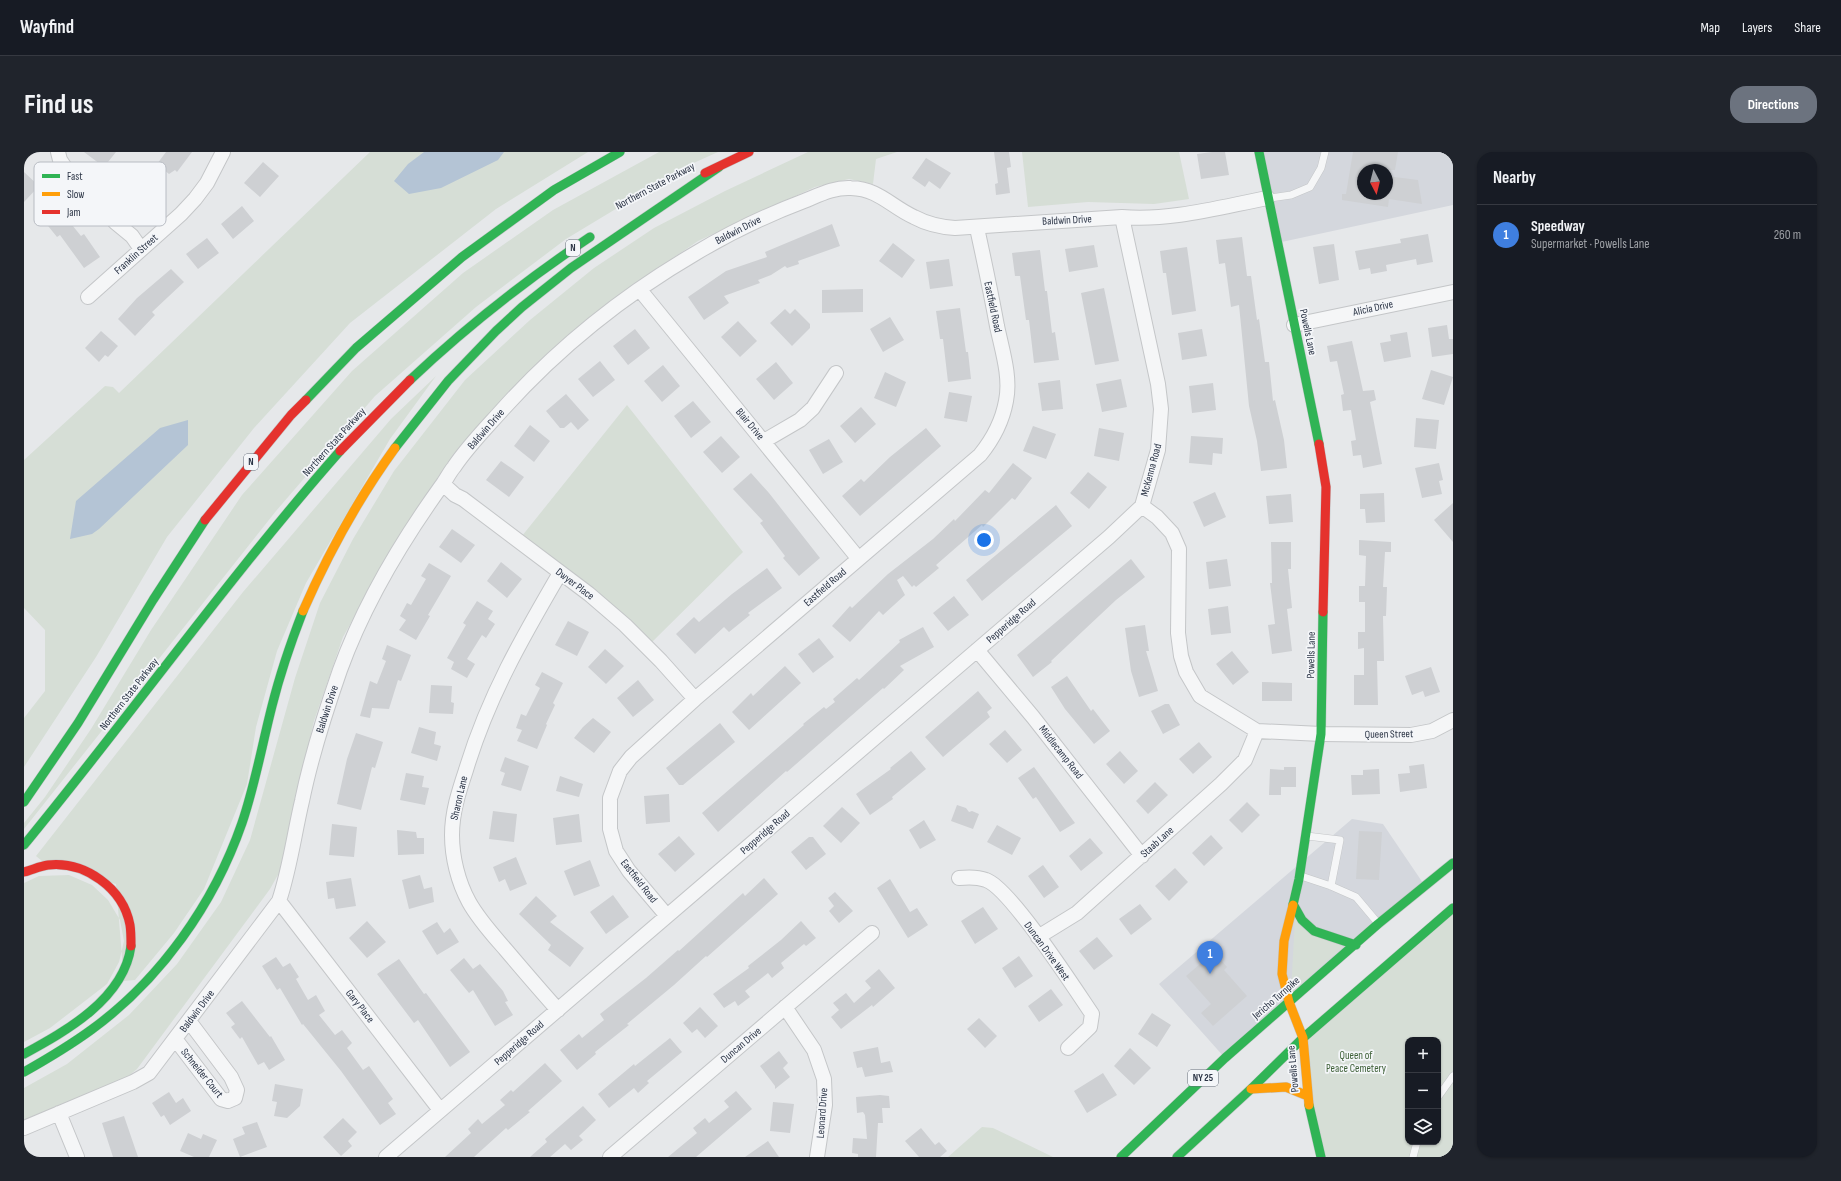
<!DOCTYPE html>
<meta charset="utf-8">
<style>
:root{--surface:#171b24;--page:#20242c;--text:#f1f3f6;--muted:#9ea1a6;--line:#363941;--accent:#6c737f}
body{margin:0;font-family:"Sofia Sans Condensed",sans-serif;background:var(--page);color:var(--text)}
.controls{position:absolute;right:12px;bottom:12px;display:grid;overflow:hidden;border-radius:8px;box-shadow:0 1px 3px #0004}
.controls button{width:36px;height:36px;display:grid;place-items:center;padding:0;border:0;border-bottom:1px solid var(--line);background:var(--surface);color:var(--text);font:20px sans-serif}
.compass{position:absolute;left:1333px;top:12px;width:36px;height:36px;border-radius:50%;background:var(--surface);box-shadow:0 1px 3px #0004;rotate:173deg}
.you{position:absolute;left:960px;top:388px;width:14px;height:14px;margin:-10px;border:3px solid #fff;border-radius:50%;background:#1a73e8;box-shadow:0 0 0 6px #1a73e833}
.badge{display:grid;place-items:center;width:26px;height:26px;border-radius:50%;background:var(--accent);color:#fff;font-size:13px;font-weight:700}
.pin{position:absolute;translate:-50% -33px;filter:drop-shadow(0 1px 2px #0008)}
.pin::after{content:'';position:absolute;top:21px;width:14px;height:12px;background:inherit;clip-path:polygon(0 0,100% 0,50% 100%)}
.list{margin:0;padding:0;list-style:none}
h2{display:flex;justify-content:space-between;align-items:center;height:52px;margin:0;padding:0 16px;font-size:17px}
h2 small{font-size:13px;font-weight:400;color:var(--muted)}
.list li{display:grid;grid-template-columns:26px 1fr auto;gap:12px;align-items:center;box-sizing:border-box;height:60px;padding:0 16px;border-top:1px solid var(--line)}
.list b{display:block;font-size:15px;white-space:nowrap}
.list p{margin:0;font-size:13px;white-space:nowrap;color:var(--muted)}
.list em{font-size:13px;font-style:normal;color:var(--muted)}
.icon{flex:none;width:22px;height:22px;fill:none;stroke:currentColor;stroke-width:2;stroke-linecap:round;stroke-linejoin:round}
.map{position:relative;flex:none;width:1429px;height:1005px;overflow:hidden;border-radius:16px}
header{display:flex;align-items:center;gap:24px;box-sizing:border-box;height:56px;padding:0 20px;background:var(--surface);border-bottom:1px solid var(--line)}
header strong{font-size:19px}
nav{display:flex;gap:22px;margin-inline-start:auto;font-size:14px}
.intro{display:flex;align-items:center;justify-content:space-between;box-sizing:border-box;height:96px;padding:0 24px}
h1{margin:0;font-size:28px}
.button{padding:10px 18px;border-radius:16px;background:var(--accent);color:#fff;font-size:14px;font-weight:700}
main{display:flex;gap:24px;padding:0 24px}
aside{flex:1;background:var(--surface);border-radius:16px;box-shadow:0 1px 3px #0004}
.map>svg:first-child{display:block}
</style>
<header>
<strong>Wayfind</strong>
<nav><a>Map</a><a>Layers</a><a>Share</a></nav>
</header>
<div class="intro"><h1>Find us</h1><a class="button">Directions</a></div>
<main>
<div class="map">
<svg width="1429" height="1005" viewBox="0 0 1429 1005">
<rect width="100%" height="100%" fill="#e6e8ea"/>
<path fill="#d4d7dd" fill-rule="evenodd" d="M1235,0H1429V53L1253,91ZM1339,18H1363V42H1339Z
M1328,667L1359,672L1401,734L1201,906L1135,832Z"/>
<path fill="#d6ded6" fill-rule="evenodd" d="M346,0H564L472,57L326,171L230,276L143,385L72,505L0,615V566L21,539V478L0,456V308L81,234L89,235L95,241Z
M635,0H694L663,14L542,87L452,155L351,244L252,359L0,677V671L21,645L67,577L127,478L218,343L328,219L439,121L529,58Z
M784,0H873L852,7L849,32L825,27L791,35L674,89L605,136L546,182L475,251L416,322L368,398L319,485L290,569L255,721L246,737L113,917L96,931L0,971V936L43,912L105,863L153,812L197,750L226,688L271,526L296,451L329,387L370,319L441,228L506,168L570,116L630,76L701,39Z
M998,0H1155L1165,47L1130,52L1064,50L1004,55Z
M412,224L366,287L282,431L253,499L232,575L223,632L180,737L150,781L111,828L100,829L92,732L18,709L12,704L219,440L367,267Z
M603,253L719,400L627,491L498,384Z
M45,723L68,733L84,748L96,768L100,789L95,810L83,832L26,876L0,890V731L15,724Z
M1429,756V1005H1297L1279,886ZM1384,888H1414V990H1384Z
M1271,765L1319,795L1267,841Z
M958,975L969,976L1029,1005H924Z"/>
<path fill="#b4c4d5" d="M400,0H480L474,8L417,36L385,42L370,29L384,12Z
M164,268V293L75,377L68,382L46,387L52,349L136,276Z"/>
<path fill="#ced0d3" d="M60,0H92L80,15Z
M142,0H168L153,20L151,18L145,22L133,12Z
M970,0H985L987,15L983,16L986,41L972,43L971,32L974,31Z
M1188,0H1201L1205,23L1177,27L1173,2Z
M1329,0H1374L1371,18H1339V42H1363V24L1394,28L1398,52L1365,47L1364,55L1318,48V42H1322Z
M902,6L927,21L916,37L905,29L901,35L888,26Z
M239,10L255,24L236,45L220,31Z
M0,20L15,34L0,50Z
M31,52L57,84L60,82L76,105L60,116L36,83L33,85L16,64Z
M218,54L230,69L209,87L197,72Z
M808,72L816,94L774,109L775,112L763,116L761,114L747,123L734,128L736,131L700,144L705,151L680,168L664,145L702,119L743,105L741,100Z
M1404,82L1409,110L1393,113L1392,107L1362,113L1363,119L1347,122L1346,116L1335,118L1331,99L1377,91L1376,87Z
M1218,85L1223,124H1227L1233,168L1235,167L1241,210H1245L1249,249L1251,248L1260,288L1263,316L1237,319L1233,289L1225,254L1215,153L1207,155L1201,111L1195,112L1192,88Z
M183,86L195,101L174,117L162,102Z
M869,91L891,108L878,126L855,109Z
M1310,92L1315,128L1295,132L1289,95Z
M1070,93L1074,115L1045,120L1041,97Z
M1163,95L1172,159L1148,163L1142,121H1139L1136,99Z
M1016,98L1021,139H1023L1028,181L1031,180L1035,208L1010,211L1005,168H1002L996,124H991L988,101Z
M925,107L929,134L906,137L902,110Z
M147,117L160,130L128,160L131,163L111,184L94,167L113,146Z
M1080,136L1095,209L1071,213L1057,141Z
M839,137V160L798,161V138Z
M936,156L942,200H944L947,227L924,230L919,187H916L912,159Z
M761,157L766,162L771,157L786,172V176L768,194L746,171Z
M866,165L880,188L859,200L846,177Z
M714,169L733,189L716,205L697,185Z
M1423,173L1425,187H1429V202L1408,205L1404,176Z
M611,177L626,196L604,213L589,194Z
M1178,177L1183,204L1158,208L1154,181Z
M77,179L94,194L84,205L81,203L75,210L61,196Z
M1383,180L1387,205L1360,210L1356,191L1367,189L1366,183Z
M1328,189L1339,239L1350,238L1352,248L1346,250L1358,312L1339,316L1337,303L1329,304L1327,289L1332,288L1327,258L1319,259L1317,243L1320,242L1313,209L1306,210L1303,194Z
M576,209L591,228L569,245L554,227Z
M752,210L769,231L750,248L732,227Z
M639,213L656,234L638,250L620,229Z
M1407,218L1429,225L1420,253L1398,247Z
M861,220L882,230L872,255L850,246Z
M1097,227L1103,255L1078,260L1072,232Z
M1036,228L1039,257L1018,259L1014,231Z
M1189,231L1192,258L1168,261L1165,234Z
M925,240L948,244L943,270L920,266Z
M542,242L565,268L554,278L547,270L540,276H536L522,259Z
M669,249L687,270L667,286L650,264Z
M837,255L852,272L831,291L816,274Z
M1392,266L1415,268L1412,297L1390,295Z
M506,273L526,289L510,310L490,294Z
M1009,274L1032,282L1022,307L999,299Z
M902,276L917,294L836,364L818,344L837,327L840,330L866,305Z
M1075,276L1100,281L1095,309L1070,304Z
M697,284L716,305L698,321L679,300Z
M1167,284L1199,286L1198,302L1189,301L1188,313L1165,311Z
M805,287L819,310L799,322L785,298Z
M477,309L500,325L485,345L462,328Z
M989,311L1008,326L991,348L988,346L959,375L958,373L912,413L915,416L892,435L890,433L888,435L879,424L873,428L881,443L859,463L855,459L826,490L808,474L826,454L828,456L864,422L909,387L930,367L931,369L961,338L965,341Z
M1415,311L1419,328L1415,329L1418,342L1398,346L1391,316Z
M1064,320L1083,335L1065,357L1046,341Z
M727,321L745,341L796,406L775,424L759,406L761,404L736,371L739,369L709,337Z
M1191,340L1202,365L1180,375L1169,350Z
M1360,341L1361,370L1342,371L1341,357H1336V342Z
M1267,342L1269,370L1245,372L1242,344Z
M1429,351V390L1410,368Z
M1032,353L1048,374L958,449L942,428Z
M428,377L451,393L437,411L415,395Z
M1335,388L1367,390V400H1361L1359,435H1363L1362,464H1359L1360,509H1353L1354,553H1330V523H1340V496L1334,497V480H1341V450H1335V434H1341L1342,404L1335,403Z
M1247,390H1267V417H1264L1268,456L1263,457L1268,499L1248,502L1244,473L1251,472L1246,431H1248Z
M1107,407L1121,425L1092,448L1027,509L1028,510L1009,525L993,503Z
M1203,407L1207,434L1185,437L1182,410Z
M477,410L498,427L483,446L463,429Z
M405,411L427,424L404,463L406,464L392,488L375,478L382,468L376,464L383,451L387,453L402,427L397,424Z
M743,416L758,436L724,461L726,463L705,480L700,475L671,502L652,482L670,465L675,470L708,442Z
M930,444L945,463L924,479L909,461Z
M453,449L469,459L464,467L471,472L462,486L458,483L443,507L451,512L443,526L427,517L430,510L423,506L442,473L439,471Z
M1204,454L1207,481L1187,483L1184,457Z
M544,469L565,480L553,504L531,493Z
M1121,473L1125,499H1122L1134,539L1115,545L1107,519L1101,476Z
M899,475L910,495L876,514L880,518L860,537L859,536L763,620L762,619L694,680L678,661L780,573L779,572L800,555L802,557L811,550L809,547L833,526L835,528L876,490L875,488Z
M795,486L810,505L789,521L774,502Z
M363,493L387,503L377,529L374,528L365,557L348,556L346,566L336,564L346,529L353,532L362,509L358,507Z
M581,497L600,514L582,532L564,515Z
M1208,499L1225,520L1209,533L1192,512Z
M761,514L777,531L725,578L708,560L727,541L729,544Z
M1407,515L1416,540L1401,545L1399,539L1388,543L1381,524Z
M518,520L539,531L529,551L531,553L522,572L523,573L513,597L493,589L498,578L492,576L497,562L502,564L516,536L511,533Z
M1043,524L1067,559L1069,557L1086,579L1070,592L1041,557L1027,535Z
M614,528L630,548L609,565L593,546Z
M1238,530L1268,531V549H1238Z
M407,533L428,534L427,550L430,551L429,562L405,561Z
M954,539L968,556L963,560L966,565L919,605L901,585Z
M1141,552H1145L1156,573L1139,582L1127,559Z
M569,566L587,580L570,601L550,586L559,575Z
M696,571L711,590L659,633H655L642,616Z
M395,575L412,580L410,592L417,594L413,609L387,601Z
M981,578L998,598L983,611L965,592Z
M332,581L359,590L351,616L348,615L337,658L313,652L323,607Z
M1175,590L1188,605L1169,622L1155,607Z
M887,599L902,617L868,645L869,647L846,663L832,642L867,617L866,616Z
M1096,599L1114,619L1100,632L1082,612Z
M481,605L505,614L497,639L477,633L481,621L476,619Z
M1400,612L1403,636L1376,640L1374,622L1386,621L1385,614Z
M1010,615L1051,671L1036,680L1012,645L1009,647L994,626Z
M1260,615H1272V635H1257V643H1245L1246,617L1260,618Z
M1355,617L1356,642L1328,643L1327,623H1339V618Z
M382,621L400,624L398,635L405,636L401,653L376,648Z
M536,624L559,632L555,645L532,639Z
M1131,630L1144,643L1124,662L1112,649Z
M645,642L646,670L622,672L620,644Z
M1223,650L1236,663L1218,681L1205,668Z
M933,653L942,656L945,660L948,659L955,662L949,677L927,669Z
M818,655L836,671L817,691L799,674Z
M469,659L493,662L490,690L465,687Z
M555,662L558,690L532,693L529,666Z
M900,668L912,688L896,697L885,678Z
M308,672L333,675L330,705L305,703Z
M973,673L997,686L988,703L963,690Z
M373,678L392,680L393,686H400V702L374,703Z
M1335,679L1358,680L1355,728L1332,727Z
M1187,683L1199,696L1180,714L1168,701Z
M655,684L671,702L651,720L634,702Z
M785,685H789L802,702L782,718L767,700Z
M1066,686L1079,701L1057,719L1045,704Z
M492,705L503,732L486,739L481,727L475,730L469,715Z
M566,708L576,734L550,744L540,719Z
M1019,713L1035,735L1020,746L1004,724Z
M1151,716L1164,730L1145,749L1131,734Z
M396,723L400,737L408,735L410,750L385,757L378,728Z
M327,726L332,754L312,757L310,746L304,747L302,730Z
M740,726L754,742L683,805L682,804L650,833L603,872L605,873L571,900L572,902L553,918L536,898L555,882L558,886L580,868L576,862L622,826L654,798L655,799L719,741L721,744Z
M866,727L886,760L893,756L904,773L884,786L853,736Z
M811,740L829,759L815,771L805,759L810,754L804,746Z
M589,743L605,765L582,782L566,760Z
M512,744L533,764L526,770L560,796L546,815L524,798L527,793L495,762Z
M1116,752L1128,767L1107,783L1095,767Z
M959,755L974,777L951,792L937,769Z
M343,769L362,790L343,806L325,786Z
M777,769L792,786L782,794L780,792L757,811L760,816L748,826L744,821L721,839L726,845L714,854L711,849L700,856L689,842L725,816L724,814L757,788Z
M413,770L420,781L426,776L435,790L413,803L398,779Z
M1073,785L1089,804L1070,818L1055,799Z
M1190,800L1203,815L1200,818L1223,844L1189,874L1177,861L1187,852L1162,824Z
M995,804L1009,824L991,836L978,816Z
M252,805L259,815L266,811L275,825L272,827L284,848L292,843L301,859L295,863L311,883L318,878L328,891L323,896L339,918L345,914L369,947L364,951L372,962L356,973L317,919L279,872L278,873L256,836L253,838L238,814Z
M440,806L449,817L456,812L479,839L484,849L481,850L489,863L471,874L449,838L445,841L426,818Z
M375,807L400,842L402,841L446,900L426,915L394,868L390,871L353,822Z
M855,817L871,836L849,855L848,853L817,877L807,865L815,858L809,851L822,841L830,851L847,836L841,829Z
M1027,837L1039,853L1015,870L1004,854Z
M218,849L246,885L247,884L261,908L245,918L240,910L234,913L218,885L216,887L207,875L211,872L202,861Z
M676,855L694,874L681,886L673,877L668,881L659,871Z
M1128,861L1147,873L1133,895L1114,882Z
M955,866L973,884L961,896L943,877Z
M646,886L658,900L623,929L625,931L614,941L610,936L585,956L574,942L610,912L611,914Z
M854,895L857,911L866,909L869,920L841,925L838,915L833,916L829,900Z
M1106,896L1127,916L1110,933L1090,914Z
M755,899L764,911L759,916L766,925L751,937V934L736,914Z
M521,911L538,929L504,959L506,960L484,978L482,976L450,1005H421L447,981L444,977L454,967L458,972L481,953L476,948L487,938L489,940Z
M1079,921L1093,943L1063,961L1050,939Z
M251,932L279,937L276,954L263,966L250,964L253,950L248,949Z
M712,939L728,957L672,1005H644L673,981L669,976L681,966L685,971L705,955L700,949Z
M145,940L152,951L159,946L167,959L146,973L140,963L137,965L128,951Z
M856,943L865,944L866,956H858L859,971H854L852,1005H834V1002L828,1001L829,986L843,987L841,963L839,960L833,961L832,945Z
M749,950L770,952L766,981L746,979Z
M559,954L572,968L555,984L559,988L547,998L541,992L526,1005H506L523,990L521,987Z
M100,964L114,1005H89L78,971Z
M319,966L333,980L324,989L328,994L317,1004L299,985Z
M233,970L243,995L216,1005L209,987L221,982L218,975Z
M897,976L911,993L915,990L923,999L916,1005H895L881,989Z
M164,981L177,987L179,982L193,988L185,1005H170L156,999Z
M744,989L755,1005H721Z"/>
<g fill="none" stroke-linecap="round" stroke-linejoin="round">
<g stroke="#c4c6c8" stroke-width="8">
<path id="lane" d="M1246,46L1267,43L1286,35L1297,16L1301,0
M1283,684L1316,688L1307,734
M1277,724L1307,734L1332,745L1353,770
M1414,945L1429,924
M1389,1005L1393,990"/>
</g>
<g stroke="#c4c6c8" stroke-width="16">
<path id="street" d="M34,0L36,8L44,20L91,70L108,84L117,97
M1098,65L1134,232L1137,257L1134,298L1118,354
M616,138L834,406
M64,145L157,62L171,47L183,31L199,0
M1270,173L1429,140
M740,289L776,268L789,256L812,221
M419,332L431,343L439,347L565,442L601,473L637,509L671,547
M1118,354L1133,365L1148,381L1155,397L1154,481L1157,504L1162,520L1176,544L1233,579L1297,582L1387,583L1408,579L1429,568
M953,498L1009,565L1118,704
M935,726C944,725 954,725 962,728C986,736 1051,837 1068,862L1066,875L1044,896
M255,749L416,958
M643,764L605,719L592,699L586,677V646L596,619L607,605L671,547L956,303C969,287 978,271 982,249C987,225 978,198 973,174C967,141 960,108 953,76
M1014,785L1053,761L1197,632L1221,608L1233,579
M761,855L790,898L800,927L801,953L793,1005
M534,858C516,838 499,818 482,798C469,783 455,768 445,750C434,730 428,705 428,683C428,660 435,639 442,618C464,545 498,486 536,421
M152,888L197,947L204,949L211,946L213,938L207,925L165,869
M35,961L53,1005
M0,976L109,930L125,921L255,749C266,716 270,683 278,649C287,605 301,561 316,518C340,452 377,390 418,333C422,328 425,321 430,315C444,294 462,276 479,257C535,195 600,143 672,101C707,80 743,63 780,49C795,43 810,35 827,36C855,37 866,54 890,65C903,72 916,75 931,76L1098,65C1148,69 1196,55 1244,46
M362,1005L1085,385L1118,354
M586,1005L848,781"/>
</g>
<g stroke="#c4c6c8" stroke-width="10">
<path id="fast" d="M1235,0L1295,292
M386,228C442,175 502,128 566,85
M282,248L332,196L438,105L530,38L596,0
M371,296L424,229L472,179L498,155L547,116L695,15
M0,650L54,571L129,448L181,368
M0,693C107,563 205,425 316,299
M1269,752L1278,768L1290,779L1332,793
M1269,753L1275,727L1297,582L1299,460
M0,902C42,879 100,847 107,794
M0,920C23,907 45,894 67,878C136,828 190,752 218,671C231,633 238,593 248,554C256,522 267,490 279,459
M1285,953L1297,1005
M1097,1005L1201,906L1354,772L1429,711
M1153,1005L1227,937L1279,886L1429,756"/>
</g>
<g stroke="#c4c6c8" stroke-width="10">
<path id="slow" d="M279,459C304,402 334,347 371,296
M1269,753L1260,789L1258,822L1265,850L1279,886L1285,953
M1227,937L1262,935L1284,944"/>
</g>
<g stroke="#c4c6c8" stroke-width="10">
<path id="jam" d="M681,21L725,0
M1295,292L1302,335L1299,460
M316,299L386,228
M181,368L267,263L282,248
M0,720C8,718 16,714 24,713C61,709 99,736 106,773C107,779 107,787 107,794"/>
</g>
<use href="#lane" stroke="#f5f6f7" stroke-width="7"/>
<use href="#street" stroke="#f5f6f7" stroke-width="14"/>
<use href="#fast" stroke="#30b455" stroke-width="9"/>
<use href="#slow" stroke="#ff9f0a" stroke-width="9"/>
<use href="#jam" stroke="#e5322d" stroke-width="9"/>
</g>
<g text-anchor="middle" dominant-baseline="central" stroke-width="3.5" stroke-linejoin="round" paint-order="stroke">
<g fill="#f4f6f9" stroke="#676e7b" stroke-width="1">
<rect x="542" y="88" width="14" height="16" rx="3"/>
<rect x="220" y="302" width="14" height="16" rx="3"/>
<rect x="1164" y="918" width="30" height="16" rx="3"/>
</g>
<g font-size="10" font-weight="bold" fill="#2b3445">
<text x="549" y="96">N</text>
<text x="227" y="310">N</text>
<text x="1179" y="926">NY 25</text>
</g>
<g font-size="11" fill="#2b3445" stroke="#f4f6f9">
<text transform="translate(631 34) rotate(-28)">Northern State Parkway</text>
<text transform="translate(1043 68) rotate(-3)">Baldwin Drive</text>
<text transform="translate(714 78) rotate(-27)">Baldwin Drive</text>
<text transform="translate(112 102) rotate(-42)">Franklin Street</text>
<text transform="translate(969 155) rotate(78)">Eastfield Road</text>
<text transform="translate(1349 156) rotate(-12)">Alicia Drive</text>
<text transform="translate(1284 180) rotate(78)">Powells Lane</text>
<text transform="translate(726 272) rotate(50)">Blair Drive</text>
<text transform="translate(462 277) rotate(-49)">Baldwin Drive</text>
<text transform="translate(310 290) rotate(-48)">Northern State Parkway</text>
<text transform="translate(1127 318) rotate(-75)">McKenna Road</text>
<text transform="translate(551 432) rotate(37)">Dwyer Place</text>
<text transform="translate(801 435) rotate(-41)">Eastfield Road</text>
<text transform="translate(987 469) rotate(-41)">Pepperidge Road</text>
<text transform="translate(1287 503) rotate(-89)">Powells Lane</text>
<text transform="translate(105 542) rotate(-52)">Northern State Parkway</text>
<text transform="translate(303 557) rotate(-72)">Baldwin Drive</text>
<text transform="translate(1365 582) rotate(-1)">Queen Street</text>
<text transform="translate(1037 600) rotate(52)">Middlecamp Road</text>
<text transform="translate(435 646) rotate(-77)">Sharon Lane</text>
<text transform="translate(741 680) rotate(-41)">Pepperidge Road</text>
<text transform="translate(1133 690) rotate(-42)">Staab Lane</text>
<text transform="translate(615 729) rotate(52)">Eastfield Road</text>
<text transform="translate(1023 799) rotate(54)">Duncan Drive West</text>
<text transform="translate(1252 846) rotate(-41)">Jericho Turnpike</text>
<text transform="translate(336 854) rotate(52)">Gary Place</text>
<text transform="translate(173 859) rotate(-53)">Baldwin Drive</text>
<text transform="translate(495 891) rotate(-41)">Pepperidge Road</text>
<text transform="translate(717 893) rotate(-40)">Duncan Drive</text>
<text transform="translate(1269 917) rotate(-95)">Powells Lane</text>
<text transform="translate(178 921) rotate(51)">Schneider Court</text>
<text transform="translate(798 961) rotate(-86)">Leonard Drive</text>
</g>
<g font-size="11" fill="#3f6138" stroke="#f4f6f9">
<text x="1332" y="903">Queen of<tspan x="1332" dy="13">Peace Cemetery</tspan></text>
</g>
</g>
<rect x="10" y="10" width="132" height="64" rx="6" fill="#f4f6f9" stroke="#b8bcc3" stroke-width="1"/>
<rect x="18" y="22" width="18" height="4" fill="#30b455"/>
<rect x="18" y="40" width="18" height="4" fill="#ff9f0a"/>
<rect x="18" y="58" width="18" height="4" fill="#e5322d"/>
<g font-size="11" fill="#2b3445">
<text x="43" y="28">Fast</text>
<text x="43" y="46">Slow</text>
<text x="43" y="64">Jam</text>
</g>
</svg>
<div class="controls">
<button>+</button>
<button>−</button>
<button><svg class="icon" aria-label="layers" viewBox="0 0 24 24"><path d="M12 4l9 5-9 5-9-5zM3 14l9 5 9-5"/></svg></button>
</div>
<svg class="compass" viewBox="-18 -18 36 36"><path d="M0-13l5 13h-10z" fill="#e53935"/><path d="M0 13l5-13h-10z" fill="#9ea1a6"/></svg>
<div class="you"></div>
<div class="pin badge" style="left:1186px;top:822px;background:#3f7fe0">1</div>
</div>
<aside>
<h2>Nearby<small></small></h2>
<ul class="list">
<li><span class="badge" style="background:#3f7fe0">1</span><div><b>Speedway</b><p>Supermarket · Powells Lane</p></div><em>260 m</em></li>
</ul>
</aside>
</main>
